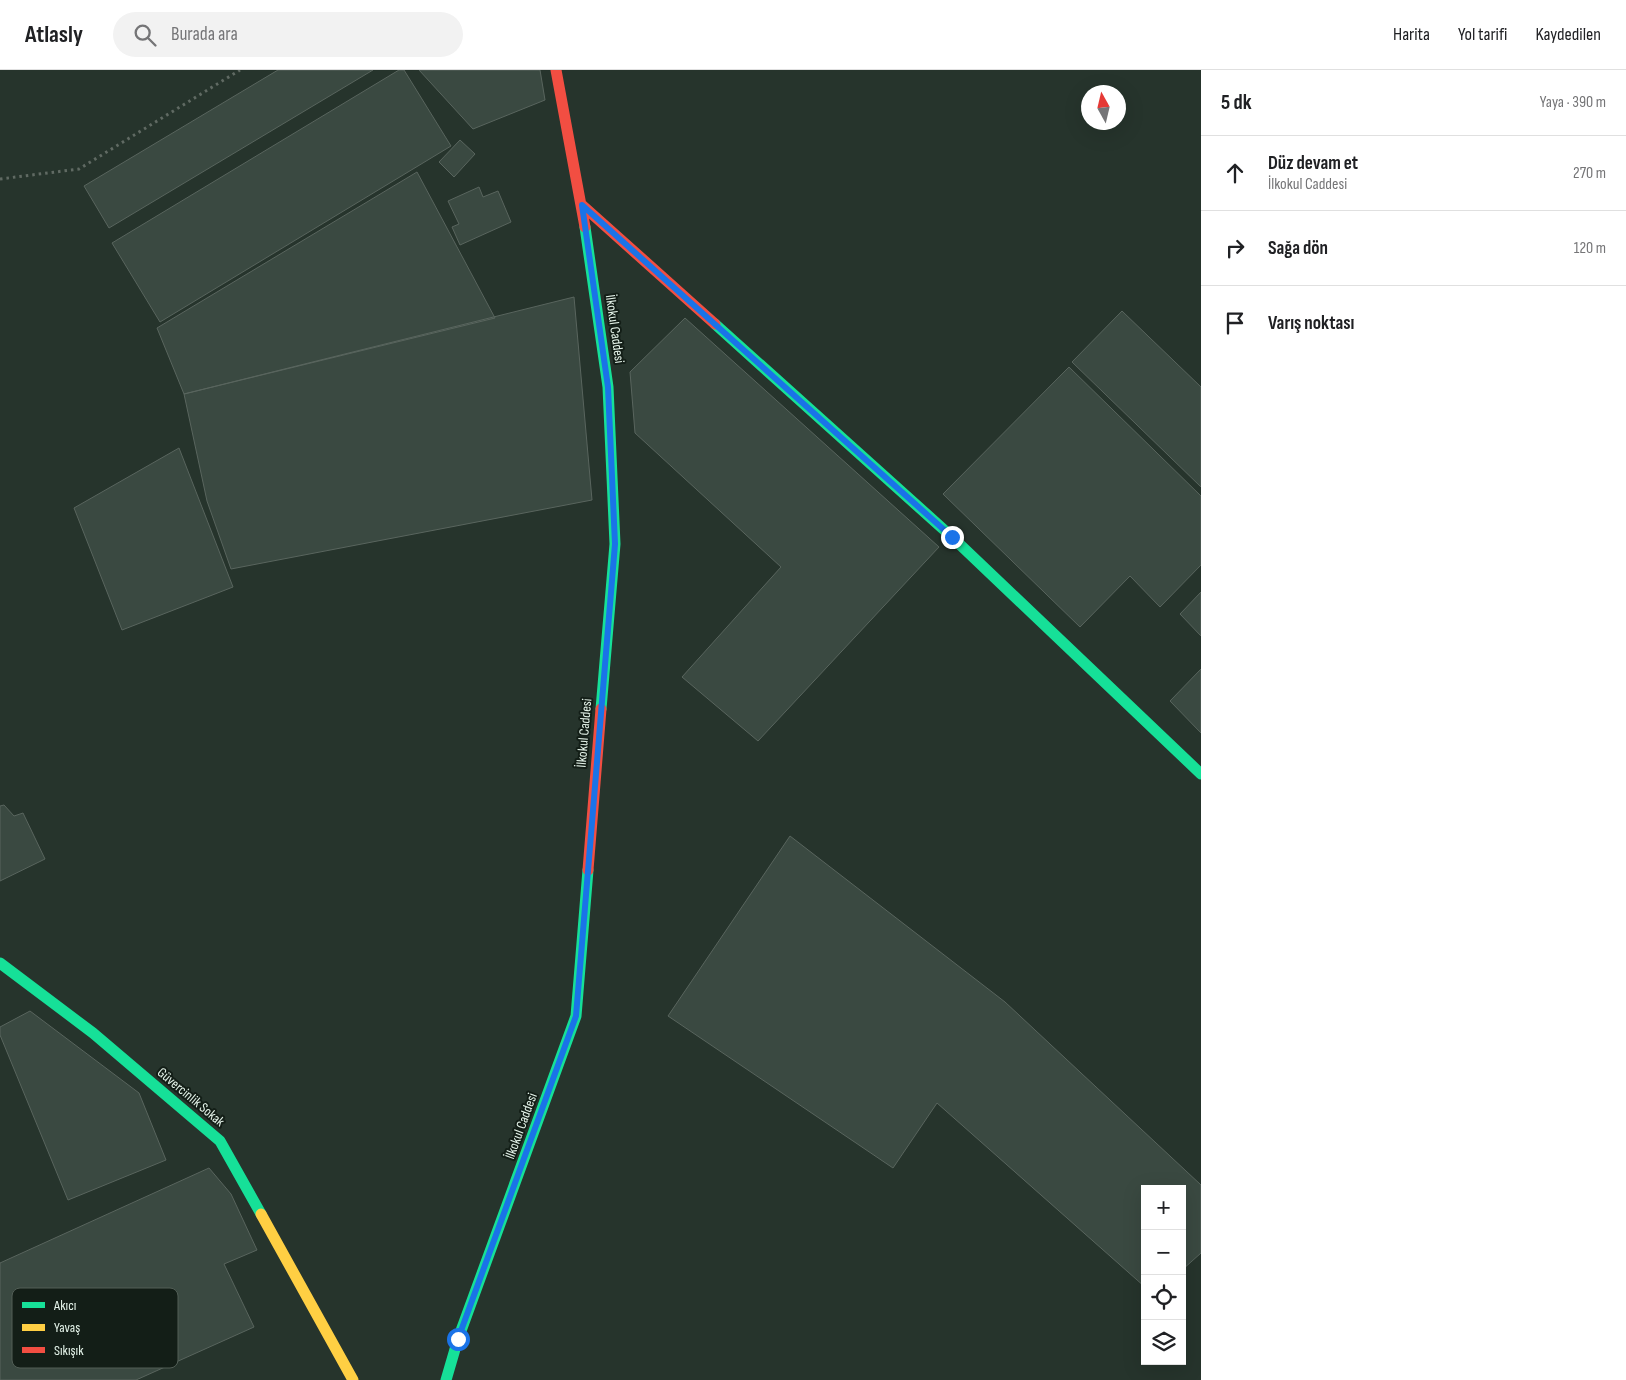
<!DOCTYPE html>
<html lang="tr">
<meta charset="utf-8">
<style>
:root{--surface:#fff;--page:#f2f2f2;--text:#202124;--muted:#757577;--line:#e0e0e0}
body{margin:0;font-family:"Sofia Sans Condensed",sans-serif;background:var(--page);color:var(--text)}
.controls{position:absolute;right:15px;bottom:15px;display:grid;overflow:hidden;border-radius:0px;box-shadow:0 5px 20px #0002}
.controls button{width:45px;height:45px;display:grid;place-items:center;padding:0;border:0;border-bottom:1px solid var(--line);background:var(--surface);color:var(--text);font:25px sans-serif}
.compass{position:absolute;left:1081px;top:15px;width:45px;height:45px;border-radius:50%;background:var(--surface);box-shadow:0 5px 20px #0002;rotate:352deg}
.stop{position:absolute;width:15px;height:15px;margin:-11px;border:4px solid #1a73e8;border-radius:50%;background:#fff}
.stop.end{background:#1a73e8;border-color:#fff;box-shadow:0 1px 5px #0008}
.list{margin:0;padding:0;list-style:none}
h2{display:flex;justify-content:space-between;align-items:center;height:65px;margin:0;padding:0 20px;font-size:21px}
h2 small{font-size:16px;font-weight:400;color:var(--muted)}
.list li{display:grid;grid-template-columns:32px 1fr auto;gap:15px;align-items:center;box-sizing:border-box;height:75px;padding:0 20px;border-top:1px solid var(--line)}
.list b{display:block;font-size:19px;white-space:nowrap}
.list p{margin:0;font-size:16px;white-space:nowrap;color:var(--muted)}
.list em{font-size:16px;font-style:normal;color:var(--muted)}
.icon{flex:none;width:28px;height:28px;fill:none;stroke:currentColor;stroke-width:2;stroke-linecap:round;stroke-linejoin:round}
.map{position:relative;flex:none;width:1201px;height:1310px;overflow:hidden}
header{display:flex;align-items:center;gap:30px;box-sizing:border-box;height:70px;padding:0 25px;background:var(--surface);border-bottom:1px solid var(--line)}
header strong{font-size:24px}
nav{display:flex;gap:28px;margin-inline-start:auto;font-size:18px}
.search{width:350px;height:45px;background:var(--page);display:flex;align-items:center;gap:12px;box-sizing:border-box;padding:0 18px;border-radius:28px;color:var(--muted);font-size:19px}
main{display:flex}
aside{flex:1;background:var(--surface)}
.map>svg:first-child{display:block}
</style>
<header>
<strong>Atlasly</strong>
<div class="search"><svg class="icon" aria-label="search" viewBox="0 0 24 24"><circle cx="10" cy="10" r="6"/><path d="M15 15l6 6"/></svg>Burada ara</div>
<nav><a>Harita</a><a>Yol tarifi</a><a>Kaydedilen</a></nav>
</header>
<main>
<div class="map">
<svg width="1201" height="1310" viewBox="0 0 1201 1310">
<rect width="100%" height="100%" fill="#26342c"/>
<path fill="#3a4941" stroke="#59655e" d="M278,0H373L109,158L84,116Z
M399,0H404L451,76L160,252L112,173Z
M419,0H540L545,30L473,59Z
M460,70L475,84L454,107L439,92Z
M417,102L495,248L184,324L157,258Z
M479,117L483,127L498,121L511,152L460,175L452,157L459,154L448,131Z
M574,227L592,430L231,499L207,431L184,324Z
M1122,241L1201,317V417L1072,292Z
M685,248L939,477L758,671L682,607L781,497L635,363L630,302Z
M1069,297L1201,426V495L1160,537L1130,506L1080,557L943,424Z
M179,378L233,517L122,560L74,438Z
M1201,522V566L1180,544Z
M1201,599V663L1170,631Z
M4,735L14,746L23,743L45,789L0,811V736Z
M790,766L1005,932L1201,1115V1183L1182,1200V1119H1145V1217L937,1033L893,1098L668,946Z
M30,941L139,1023L166,1090L68,1130L0,965V957Z
M209,1098L231,1124L257,1180L224,1194L254,1257L136,1310H0V1193Z"/>
<g fill="none" stroke-linecap="round" stroke-linejoin="round">
<path stroke="#606a63" stroke-width="3" stroke-dasharray="2.5 4" stroke-linecap="butt" d="M0,109L79,99L240,0"/>
<path stroke="#16e098" stroke-width="11" d="M585,157L608,317L615,474L601,639
M715,254L952,467L1201,704
M0,893L93,963L220,1071L261,1144
M446,1310L458,1269L576,946L588,800"/>
<path stroke="#ffcf43" stroke-width="11" d="M261,1144L353,1310"/>
<path stroke="#f24e42" stroke-width="11" d="M556,0L585,157
M582,135L715,254
M588,800L601,639"/>
</g>
<g fill="none" stroke-linecap="round" stroke-linejoin="round">
<path stroke="#1a73e8" stroke-width="6" d="M458,1269L576,946L615,474L608,317L582,135L952,467"/>
</g>
<g text-anchor="middle" dominant-baseline="central" stroke-width="4" stroke-linejoin="round" paint-order="stroke">
<g font-size="14" fill="#e5f4ea" stroke="#131e17">
<text transform="translate(615 259) rotate(82)">İlkokul Caddesi</text>
<text transform="translate(584 663) rotate(-85)">İlkokul Caddesi</text>
<text transform="translate(191 1027) rotate(40)">Güvercinlik Sokak</text>
<text transform="translate(521 1056) rotate(-70)">İlkokul Caddesi</text>
</g>
</g>
<rect x="12" y="1218" width="166" height="80" rx="8" fill="#131e17" stroke="#525e56" stroke-width="1"/>
<rect x="22" y="1232" width="23" height="6" fill="#16e098"/>
<rect x="22" y="1254" width="23" height="7" fill="#ffcf43"/>
<rect x="22" y="1277" width="23" height="6" fill="#f24e42"/>
<g font-size="14" fill="#e5f4ea">
<text x="54" y="1240">Akıcı</text>
<text x="54" y="1262">Yavaş</text>
<text x="54" y="1285">Sıkışık</text>
</g>
</svg>
<div class="controls">
<button>+</button>
<button>−</button>
<button><svg class="icon" aria-label="locate" viewBox="0 0 24 24"><circle cx="12" cy="12" r="6"/><path d="M12 2v4M12 18v4M2 12h4M18 12h4"/></svg></button>
<button><svg class="icon" aria-label="layers" viewBox="0 0 24 24"><path d="M12 4l9 5-9 5-9-5zM3 14l9 5 9-5"/></svg></button>
</div>
<svg class="compass" viewBox="-18 -18 36 36"><path d="M0-13l5 13h-10z" fill="#e53935"/><path d="M0 13l5-13h-10z" fill="#757577"/></svg>
<div class="stop" style="left:458px;top:1269px"></div>
<div class="stop end" style="left:952px;top:467px"></div>
</div>
<aside>
<h2>5 dk<small>Yaya · 390 m</small></h2>
<ul class="list">
<li><svg class="icon" aria-label="ahead" viewBox="0 0 24 24"><path d="M12 20V5M6 11l6-6 6 6"/></svg><div><b>Düz devam et</b><p>İlkokul Caddesi</p></div><em>270 m</em></li>
<li><svg class="icon" aria-label="right" viewBox="0 0 24 24"><path d="M7 20v-9h11M14 6l5 5-5 5"/></svg><div><b>Sağa dön</b></div><em>120 m</em></li>
<li><svg class="icon" aria-label="arrive" viewBox="0 0 24 24"><path d="M6 21V4h12l-3 4 3 4H6"/></svg><div><b>Varış noktası</b></div></li>
</ul>
</aside>
</main>
